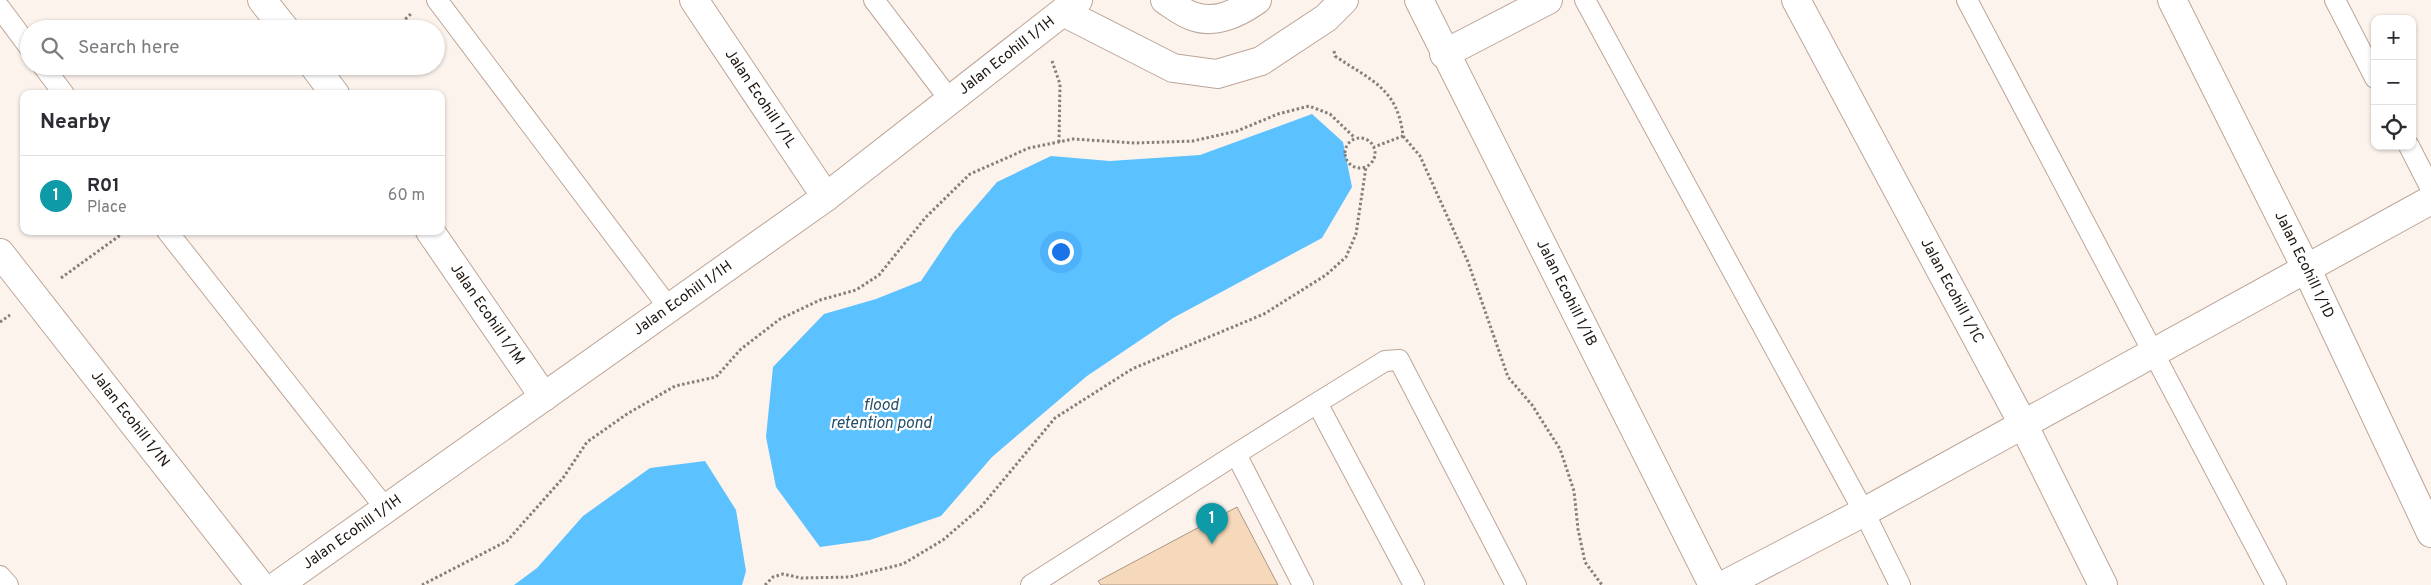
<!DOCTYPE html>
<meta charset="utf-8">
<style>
:root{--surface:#fff;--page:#f7f7f7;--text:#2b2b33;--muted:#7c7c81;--line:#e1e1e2;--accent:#0f766e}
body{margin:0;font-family:Overpass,sans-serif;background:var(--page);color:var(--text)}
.controls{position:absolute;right:15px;top:15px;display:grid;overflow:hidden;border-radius:10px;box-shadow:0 1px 4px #0004}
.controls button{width:45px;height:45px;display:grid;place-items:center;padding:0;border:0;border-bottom:1px solid var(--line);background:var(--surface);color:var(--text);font:25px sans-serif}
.you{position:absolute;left:1060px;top:251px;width:18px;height:18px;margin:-12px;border:4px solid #fff;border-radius:50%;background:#1a73e8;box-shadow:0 0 0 8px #1a73e833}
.badge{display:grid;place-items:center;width:32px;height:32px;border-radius:50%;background:var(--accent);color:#fff;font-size:16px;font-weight:700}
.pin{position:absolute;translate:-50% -41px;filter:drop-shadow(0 1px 2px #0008)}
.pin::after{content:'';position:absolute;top:26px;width:18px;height:15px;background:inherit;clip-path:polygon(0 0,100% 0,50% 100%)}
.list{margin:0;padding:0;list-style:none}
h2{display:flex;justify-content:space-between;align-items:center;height:65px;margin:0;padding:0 20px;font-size:21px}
h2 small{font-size:16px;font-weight:400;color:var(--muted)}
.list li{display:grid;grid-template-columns:32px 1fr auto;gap:15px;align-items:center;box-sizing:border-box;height:80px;padding:0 20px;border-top:1px solid var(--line)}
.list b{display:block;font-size:19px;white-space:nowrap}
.list p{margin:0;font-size:16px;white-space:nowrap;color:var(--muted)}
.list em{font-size:16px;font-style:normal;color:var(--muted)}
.icon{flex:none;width:28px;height:28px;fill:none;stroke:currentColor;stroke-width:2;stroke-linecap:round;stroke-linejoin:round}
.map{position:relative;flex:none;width:2431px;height:585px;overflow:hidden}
.search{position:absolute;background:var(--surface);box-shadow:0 1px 4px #0004;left:20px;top:20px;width:425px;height:55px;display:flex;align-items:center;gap:12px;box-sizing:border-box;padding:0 18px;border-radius:28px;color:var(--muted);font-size:19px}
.panel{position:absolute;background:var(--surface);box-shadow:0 1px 4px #0004;left:20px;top:90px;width:425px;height:145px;border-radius:10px}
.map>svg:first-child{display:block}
</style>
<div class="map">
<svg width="2431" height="585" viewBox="0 0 2431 585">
<rect width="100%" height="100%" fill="#fdf3ed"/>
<path fill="#5cc1ff" d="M1312,114L1343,142L1352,187L1322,238L1173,318L1087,376L992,457L941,516L870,540L820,547L776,487L766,437L773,367L824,314L876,299L921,281L954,232L997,182L1051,156L1110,161L1200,155Z
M705,461L736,510L746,571L742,585H514L537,568L583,516L650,468Z"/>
<path fill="#f6d8ba" stroke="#aa9785" d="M1237,507L1278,585H1101L1098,581Z"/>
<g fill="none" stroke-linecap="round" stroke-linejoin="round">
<g stroke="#bda597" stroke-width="22">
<path id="lane" d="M437,0L669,308
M874,0L950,100
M1585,0L1864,512L1900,585
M1967,0L2276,585
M2335,0L2375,78
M0,8L29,47
M43,66L64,94
M2409,146L2431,189
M167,231L386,509
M1236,454L1317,403
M0,576L8,585
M1031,585L1236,454L1303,585
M1414,585L1317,403L1385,361L1399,360L1516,585"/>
</g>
<g stroke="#bda597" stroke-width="30">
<g id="street">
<path d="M262,0L285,29"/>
<path id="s1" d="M694,0L826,197"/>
<path d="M1165,0C1173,5 1183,13 1192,16C1215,25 1238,13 1257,0"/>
<path id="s2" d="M1419,0L1713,585"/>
<path id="s3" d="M1796,0L2023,424L2103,585"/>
<path id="s4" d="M2172,0L2307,270L2431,533"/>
<path d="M1063,12L1173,68L1217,74L1261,61L1326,18L1344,0"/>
<path d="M1444,54L1548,0"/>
<path d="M314,66L335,94"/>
<path id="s5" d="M430,231L544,397"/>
<path id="s6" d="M0,253L260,585"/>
<path id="s7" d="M278,585L826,197L1078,0"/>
<path d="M1724,585L1864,512L2431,200"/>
</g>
</g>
<path stroke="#877e79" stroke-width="3" stroke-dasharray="2.5 2.5" stroke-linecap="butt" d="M394,29L412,13
M1334,51L1335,56C1370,80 1398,88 1403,136L1374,147
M1052,61L1060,84L1059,142
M1403,136L1420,156L1468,262L1508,377L1532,405L1560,449L1574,491L1578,529L1585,562L1602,585
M1345 153a15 15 0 1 1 30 0a15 15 0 1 1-30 0Z
M61,278L126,231
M0,322L10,315
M422,585L507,541L563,478L587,442L627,414L675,386L716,377L741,349L780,319L820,300L856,290L879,275L926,217L970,174L1029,148L1073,139L1135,143L1193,141L1237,131L1278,114L1309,106L1330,114L1355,138
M765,585L773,577L783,574L801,578L850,577L903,564L943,540L980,508L1055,418L1132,369L1264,314L1326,275L1346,257L1356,234L1366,167"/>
<use href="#lane" stroke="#fff" stroke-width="20"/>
<use href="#street" stroke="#fff" stroke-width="28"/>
</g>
<g text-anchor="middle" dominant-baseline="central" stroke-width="4.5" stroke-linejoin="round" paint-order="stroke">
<g font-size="15" fill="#1e1611" stroke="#fff">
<text stroke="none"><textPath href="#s7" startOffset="901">Jalan Ecohill 1/1H</textPath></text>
<text stroke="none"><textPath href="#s1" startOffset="119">Jalan Ecohill 1/1L</textPath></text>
<text stroke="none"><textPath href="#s4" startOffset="296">Jalan Ecohill 1/1D</textPath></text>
<text stroke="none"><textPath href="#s3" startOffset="330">Jalan Ecohill 1/1C</textPath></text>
<text stroke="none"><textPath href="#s2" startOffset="328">Jalan Ecohill 1/1B</textPath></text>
<text stroke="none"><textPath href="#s7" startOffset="496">Jalan Ecohill 1/1H</textPath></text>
<text stroke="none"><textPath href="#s5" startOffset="101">Jalan Ecohill 1/1M</textPath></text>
<text stroke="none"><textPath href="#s6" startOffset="211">Jalan Ecohill 1/1N</textPath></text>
<text stroke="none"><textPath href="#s7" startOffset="91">Jalan Ecohill 1/1H</textPath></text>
</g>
<g font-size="16" font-style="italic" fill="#254f68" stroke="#fff">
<text x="881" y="406">flood<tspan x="881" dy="18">retention pond</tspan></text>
</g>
</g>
</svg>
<div class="controls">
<button>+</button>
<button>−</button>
<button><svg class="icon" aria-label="locate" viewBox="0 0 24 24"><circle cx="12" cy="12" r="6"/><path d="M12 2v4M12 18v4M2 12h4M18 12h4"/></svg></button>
</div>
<div class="you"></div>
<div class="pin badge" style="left:1212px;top:544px;background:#0f9aa8">1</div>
<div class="search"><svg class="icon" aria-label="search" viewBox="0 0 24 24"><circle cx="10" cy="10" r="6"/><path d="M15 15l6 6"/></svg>Search here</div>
<section class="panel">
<h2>Nearby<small></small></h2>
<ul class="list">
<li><span class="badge" style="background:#0f9aa8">1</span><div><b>R01</b><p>Place</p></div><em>60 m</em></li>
</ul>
</section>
</div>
